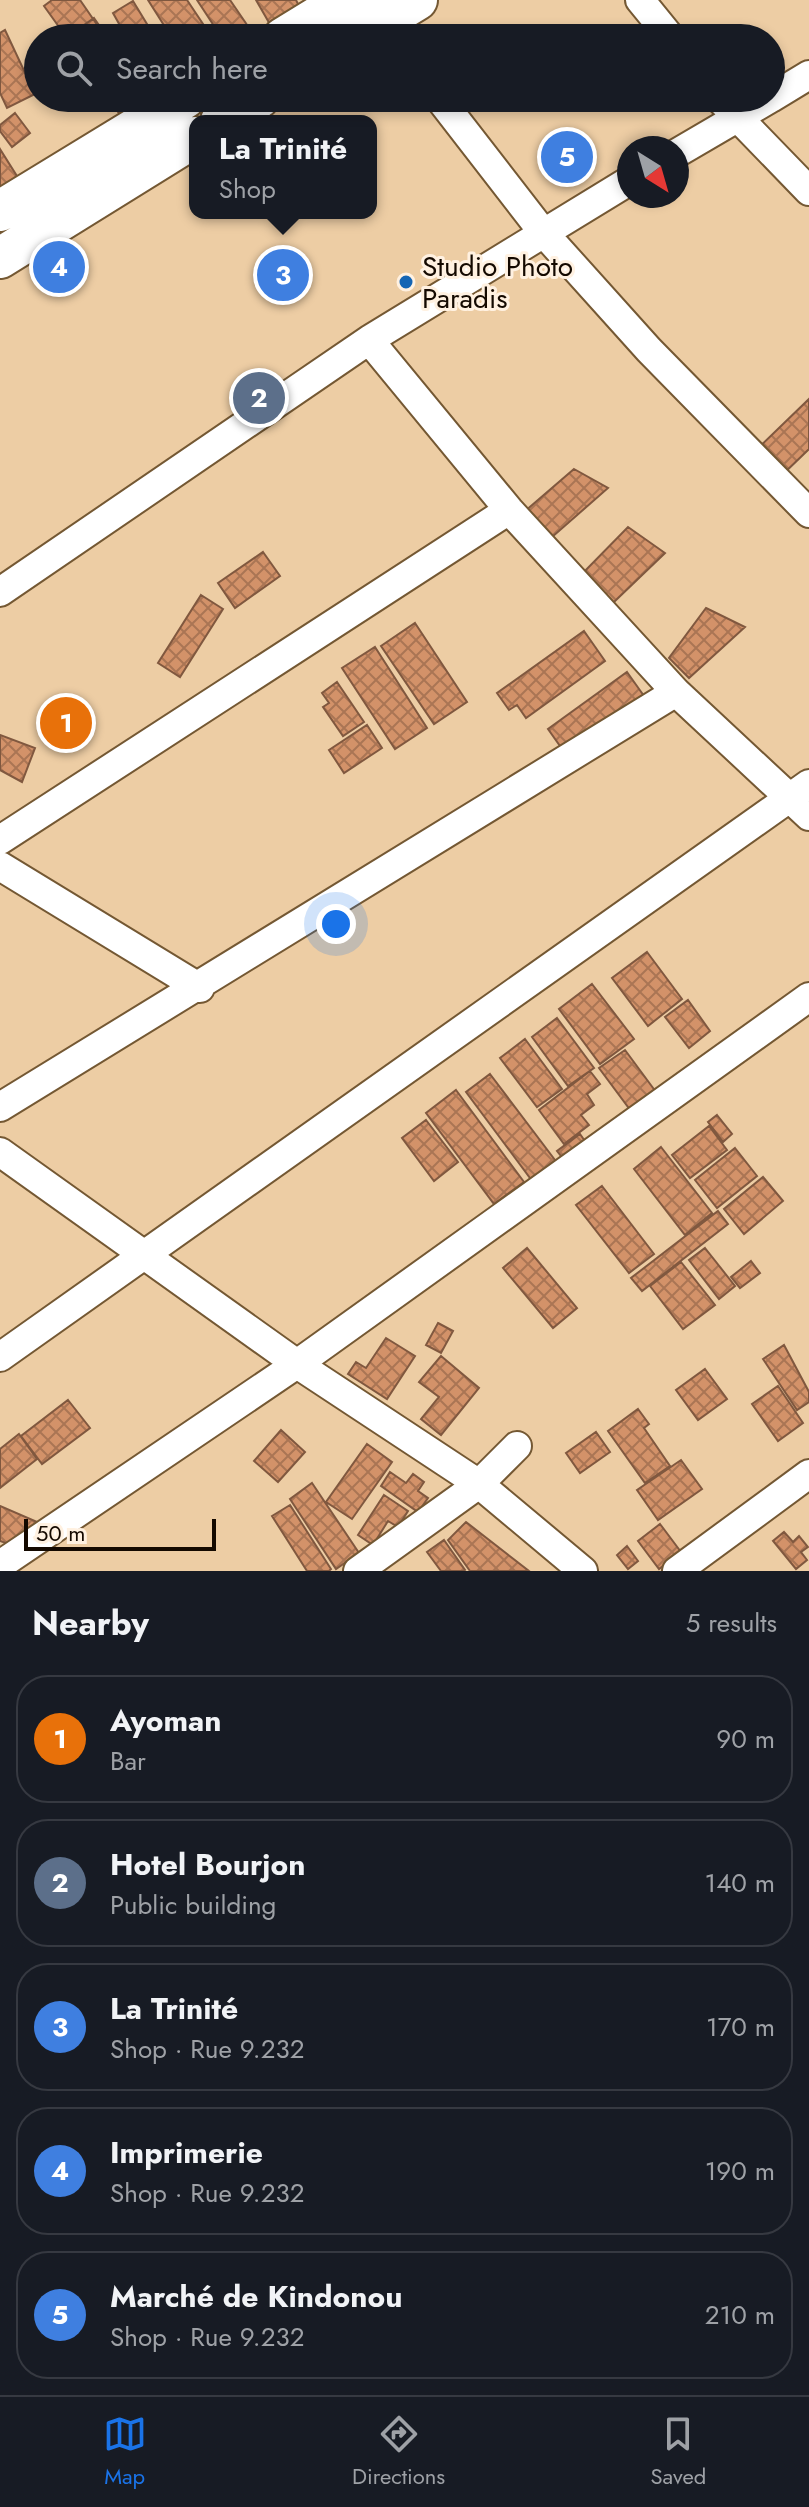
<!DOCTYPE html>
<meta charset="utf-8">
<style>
:root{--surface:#171b24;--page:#242831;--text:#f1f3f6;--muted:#9ea1a6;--line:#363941;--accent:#1a73e8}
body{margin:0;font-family:Jost,sans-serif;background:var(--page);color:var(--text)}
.compass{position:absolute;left:617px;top:136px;width:72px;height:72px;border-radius:50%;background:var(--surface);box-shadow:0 4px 12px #0003;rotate:143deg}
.scale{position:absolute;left:24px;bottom:20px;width:192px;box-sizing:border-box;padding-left:8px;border:4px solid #140900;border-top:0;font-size:22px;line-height:28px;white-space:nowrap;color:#140900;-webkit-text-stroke:6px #fff1e1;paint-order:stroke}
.you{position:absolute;left:336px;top:924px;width:28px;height:28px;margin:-20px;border:6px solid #fff;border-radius:50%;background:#1a73e8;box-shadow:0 0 0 12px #1a73e833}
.badge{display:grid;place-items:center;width:52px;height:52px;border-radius:50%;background:var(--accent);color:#fff;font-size:26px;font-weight:700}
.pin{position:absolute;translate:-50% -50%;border:4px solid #fff;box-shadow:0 2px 8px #0006}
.popup{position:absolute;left:189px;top:115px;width:188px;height:104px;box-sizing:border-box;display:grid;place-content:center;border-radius:16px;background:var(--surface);filter:drop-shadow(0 2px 6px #0005);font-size:26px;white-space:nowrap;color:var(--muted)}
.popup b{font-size:30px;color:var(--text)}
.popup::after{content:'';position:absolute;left:50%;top:100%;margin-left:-16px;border:16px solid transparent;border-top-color:var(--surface)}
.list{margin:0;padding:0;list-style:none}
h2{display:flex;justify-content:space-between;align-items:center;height:104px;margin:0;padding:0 32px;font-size:34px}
h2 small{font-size:26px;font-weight:400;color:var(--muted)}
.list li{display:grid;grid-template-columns:52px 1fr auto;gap:24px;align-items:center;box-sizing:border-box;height:128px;margin:0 16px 16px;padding:0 16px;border:2px solid var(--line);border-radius:32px}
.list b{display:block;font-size:30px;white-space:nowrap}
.list p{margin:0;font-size:26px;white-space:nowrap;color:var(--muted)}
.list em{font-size:26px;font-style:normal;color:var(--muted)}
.icon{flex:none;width:44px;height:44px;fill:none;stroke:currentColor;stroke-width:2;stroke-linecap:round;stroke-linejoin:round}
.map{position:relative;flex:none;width:809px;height:1571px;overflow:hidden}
.search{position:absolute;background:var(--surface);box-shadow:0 4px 12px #0003;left:24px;right:24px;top:24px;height:88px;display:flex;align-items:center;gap:20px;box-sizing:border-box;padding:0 28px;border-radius:44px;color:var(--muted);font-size:30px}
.sheet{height:824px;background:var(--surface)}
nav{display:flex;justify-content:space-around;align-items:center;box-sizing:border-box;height:112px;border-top:2px solid var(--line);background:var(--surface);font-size:22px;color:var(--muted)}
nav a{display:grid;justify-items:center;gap:4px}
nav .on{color:var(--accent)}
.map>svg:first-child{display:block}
</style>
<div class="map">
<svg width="809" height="1571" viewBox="0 0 809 1571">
<defs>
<pattern id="building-cross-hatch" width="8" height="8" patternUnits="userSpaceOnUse" patternTransform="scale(2)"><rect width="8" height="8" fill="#d39269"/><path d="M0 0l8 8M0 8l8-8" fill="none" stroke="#aa7554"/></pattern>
</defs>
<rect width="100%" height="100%" fill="#edcda4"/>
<path fill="url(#building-cross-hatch)" stroke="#80583f" stroke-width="2" d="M52,0H80L100,29L88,38H67L44,6Z
M148,0H187L205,27L187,38H172Z
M197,0H230L256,38H222Z
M256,0H296L300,8L271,26Z
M133,1L153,34L146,38H127L113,13Z
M94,18L108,38H66Z
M5,30L35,94L7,108L0,93V33Z
M108,98H151L126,123Z
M15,113L30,133L12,147L0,131V125Z
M0,149L27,192L0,209Z
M809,399V449L779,478L754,452Z
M574,469L608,488L551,538L524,512Z
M628,527L665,553L611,605L579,577Z
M263,552L280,576L235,608L218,583Z
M201,595L223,609L180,677L158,663Z
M706,608L745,627L689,678L669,658Z
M415,623L467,702L434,724L381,646Z
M584,631L605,661L526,718L517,705L509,710L497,693Z
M375,647L427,728L395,749L342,668Z
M627,672L644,696L565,753L548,729Z
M337,682L364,722L343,736L323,707L329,703L322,693Z
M367,725L382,748L344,773L329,750Z
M0,735L35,748L22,782L0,770Z
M647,952L682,999L648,1026L612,978Z
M592,984L634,1039L600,1064L559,1009Z
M688,1000L710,1031L689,1048L665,1017Z
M557,1018L594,1068L568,1086L532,1037Z
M525,1039L562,1089L537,1107L500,1058Z
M625,1050L656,1092L631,1111L599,1068Z
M590,1071L600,1084L587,1094L594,1105L581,1115L589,1125L564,1144L539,1110Z
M490,1074L558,1164L533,1182L466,1092Z
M456,1090L524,1182L494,1204L426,1113Z
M717,1115L732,1134L723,1142L708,1122Z
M426,1120L458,1162L434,1181L402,1138Z
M709,1126L727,1150L690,1178L672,1155Z
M580,1134L587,1144L565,1161L557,1151Z
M661,1147L712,1213L685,1235L634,1169Z
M735,1148L757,1176L717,1208L695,1180Z
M763,1177L783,1201L744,1234L724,1209Z
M602,1186L654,1254L629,1273L576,1205Z
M718,1211L728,1224L642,1291L631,1278Z
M527,1248L577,1308L553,1328L503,1268Z
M705,1248L735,1286L719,1299L689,1260Z
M751,1261L760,1273L740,1288L731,1277Z
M681,1262L715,1305L683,1329L650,1286Z
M438,1323L453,1331L441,1353L426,1345Z
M386,1338L415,1356L387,1399L348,1374L356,1362L366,1368Z
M784,1345L809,1392V1402L797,1410L763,1359Z
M441,1356L479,1388L441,1435L421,1419L439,1397L419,1382Z
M705,1369L727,1399L698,1420L676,1390Z
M778,1386L803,1423L778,1441L752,1404Z
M68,1400L90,1428L42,1464L21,1436Z
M638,1409L649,1424L644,1428L670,1466L645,1483L608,1431Z
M281,1430L305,1452L278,1482L254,1461Z
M596,1432L610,1452L580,1473L566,1453Z
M19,1434L37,1459L0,1488V1449Z
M367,1444L392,1462L352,1519L326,1502Z
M681,1460L702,1489L658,1520L637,1490Z
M390,1472L406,1483L413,1474L424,1482L418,1491L428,1498L418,1512L381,1486Z
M312,1483L359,1553L336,1569L290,1499Z
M384,1495L408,1511L398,1527L388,1521L373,1545L358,1535Z
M290,1505L331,1569L329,1571H307L272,1516Z
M0,1506L44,1525L14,1546L0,1541Z
M466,1522L529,1571H470L448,1540Z
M660,1524L681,1552L659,1569L638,1541Z
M784,1532L793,1542L799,1536L808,1547L801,1552L807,1560L796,1569L773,1541Z
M444,1540L465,1570L464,1571H441L427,1552Z
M627,1546L638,1561L628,1569L617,1555Z"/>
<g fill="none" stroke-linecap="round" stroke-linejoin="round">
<g stroke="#745833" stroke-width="32">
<path id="street" d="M366,0L392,37
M640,0L671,38
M439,98L542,231L649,350L809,513
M719,98L809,191
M771,98L809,75
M677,153L771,98
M369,340L509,510L676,692L809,816
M0,592L369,340L629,181
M0,840L509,510
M0,866L200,988
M0,1107L676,692
M0,1152L297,1364L479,1484L583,1571
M0,1357L809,784
M0,1565L297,1364L809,997
M358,1571L479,1484L517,1446
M677,1571L809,1474"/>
</g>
<g stroke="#745833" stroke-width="44">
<path id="secondary" d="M283,38L345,0
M355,38L417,0
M221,121L259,98
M0,211L185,98
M0,258L195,137"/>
</g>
<use href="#street" stroke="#fff" stroke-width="28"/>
<use href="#secondary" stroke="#fff" stroke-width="40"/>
</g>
<circle fill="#1465b4" stroke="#fff1e1" stroke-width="3" cx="406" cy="282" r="8"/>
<g text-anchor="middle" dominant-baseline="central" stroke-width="6" stroke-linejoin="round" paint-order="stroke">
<g font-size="28" fill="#140900" stroke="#fff1e1" text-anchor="start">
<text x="422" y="266">Studio Photo<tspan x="422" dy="32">Paradis</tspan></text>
</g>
</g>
</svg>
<svg class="compass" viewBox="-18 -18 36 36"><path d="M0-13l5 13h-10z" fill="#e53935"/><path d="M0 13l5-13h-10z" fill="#9ea1a6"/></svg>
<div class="scale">50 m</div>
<div class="you"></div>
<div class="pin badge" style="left:66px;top:723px;background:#e8710a">1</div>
<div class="pin badge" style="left:259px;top:398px;background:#5c6f8a">2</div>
<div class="pin badge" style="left:283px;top:275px;background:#3f7fe0">3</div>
<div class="popup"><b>La Trinité</b>Shop</div>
<div class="pin badge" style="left:59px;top:267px;background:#3f7fe0">4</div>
<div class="pin badge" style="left:567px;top:157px;background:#3f7fe0">5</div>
<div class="search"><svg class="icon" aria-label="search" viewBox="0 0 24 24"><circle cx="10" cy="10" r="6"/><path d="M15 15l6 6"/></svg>Search here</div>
</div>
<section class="sheet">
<h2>Nearby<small>5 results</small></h2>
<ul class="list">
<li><span class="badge" style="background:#e8710a">1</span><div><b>Ayoman</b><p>Bar</p></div><em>90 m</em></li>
<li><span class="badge" style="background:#5c6f8a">2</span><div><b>Hotel Bourjon</b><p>Public building</p></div><em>140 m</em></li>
<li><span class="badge" style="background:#3f7fe0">3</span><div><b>La Trinité</b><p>Shop · Rue 9.232</p></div><em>170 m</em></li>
<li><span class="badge" style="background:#3f7fe0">4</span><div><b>Imprimerie</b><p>Shop · Rue 9.232</p></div><em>190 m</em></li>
<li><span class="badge" style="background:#3f7fe0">5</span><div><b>Marché de Kindonou</b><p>Shop · Rue 9.232</p></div><em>210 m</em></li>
</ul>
</section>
<nav>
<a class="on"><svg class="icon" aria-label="map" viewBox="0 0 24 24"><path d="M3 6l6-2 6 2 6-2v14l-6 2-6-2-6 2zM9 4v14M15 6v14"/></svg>Map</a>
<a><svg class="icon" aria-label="directions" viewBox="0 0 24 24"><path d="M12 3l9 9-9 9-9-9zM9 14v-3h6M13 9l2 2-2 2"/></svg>Directions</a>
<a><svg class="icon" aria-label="saved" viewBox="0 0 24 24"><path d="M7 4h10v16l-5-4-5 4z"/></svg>Saved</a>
</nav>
